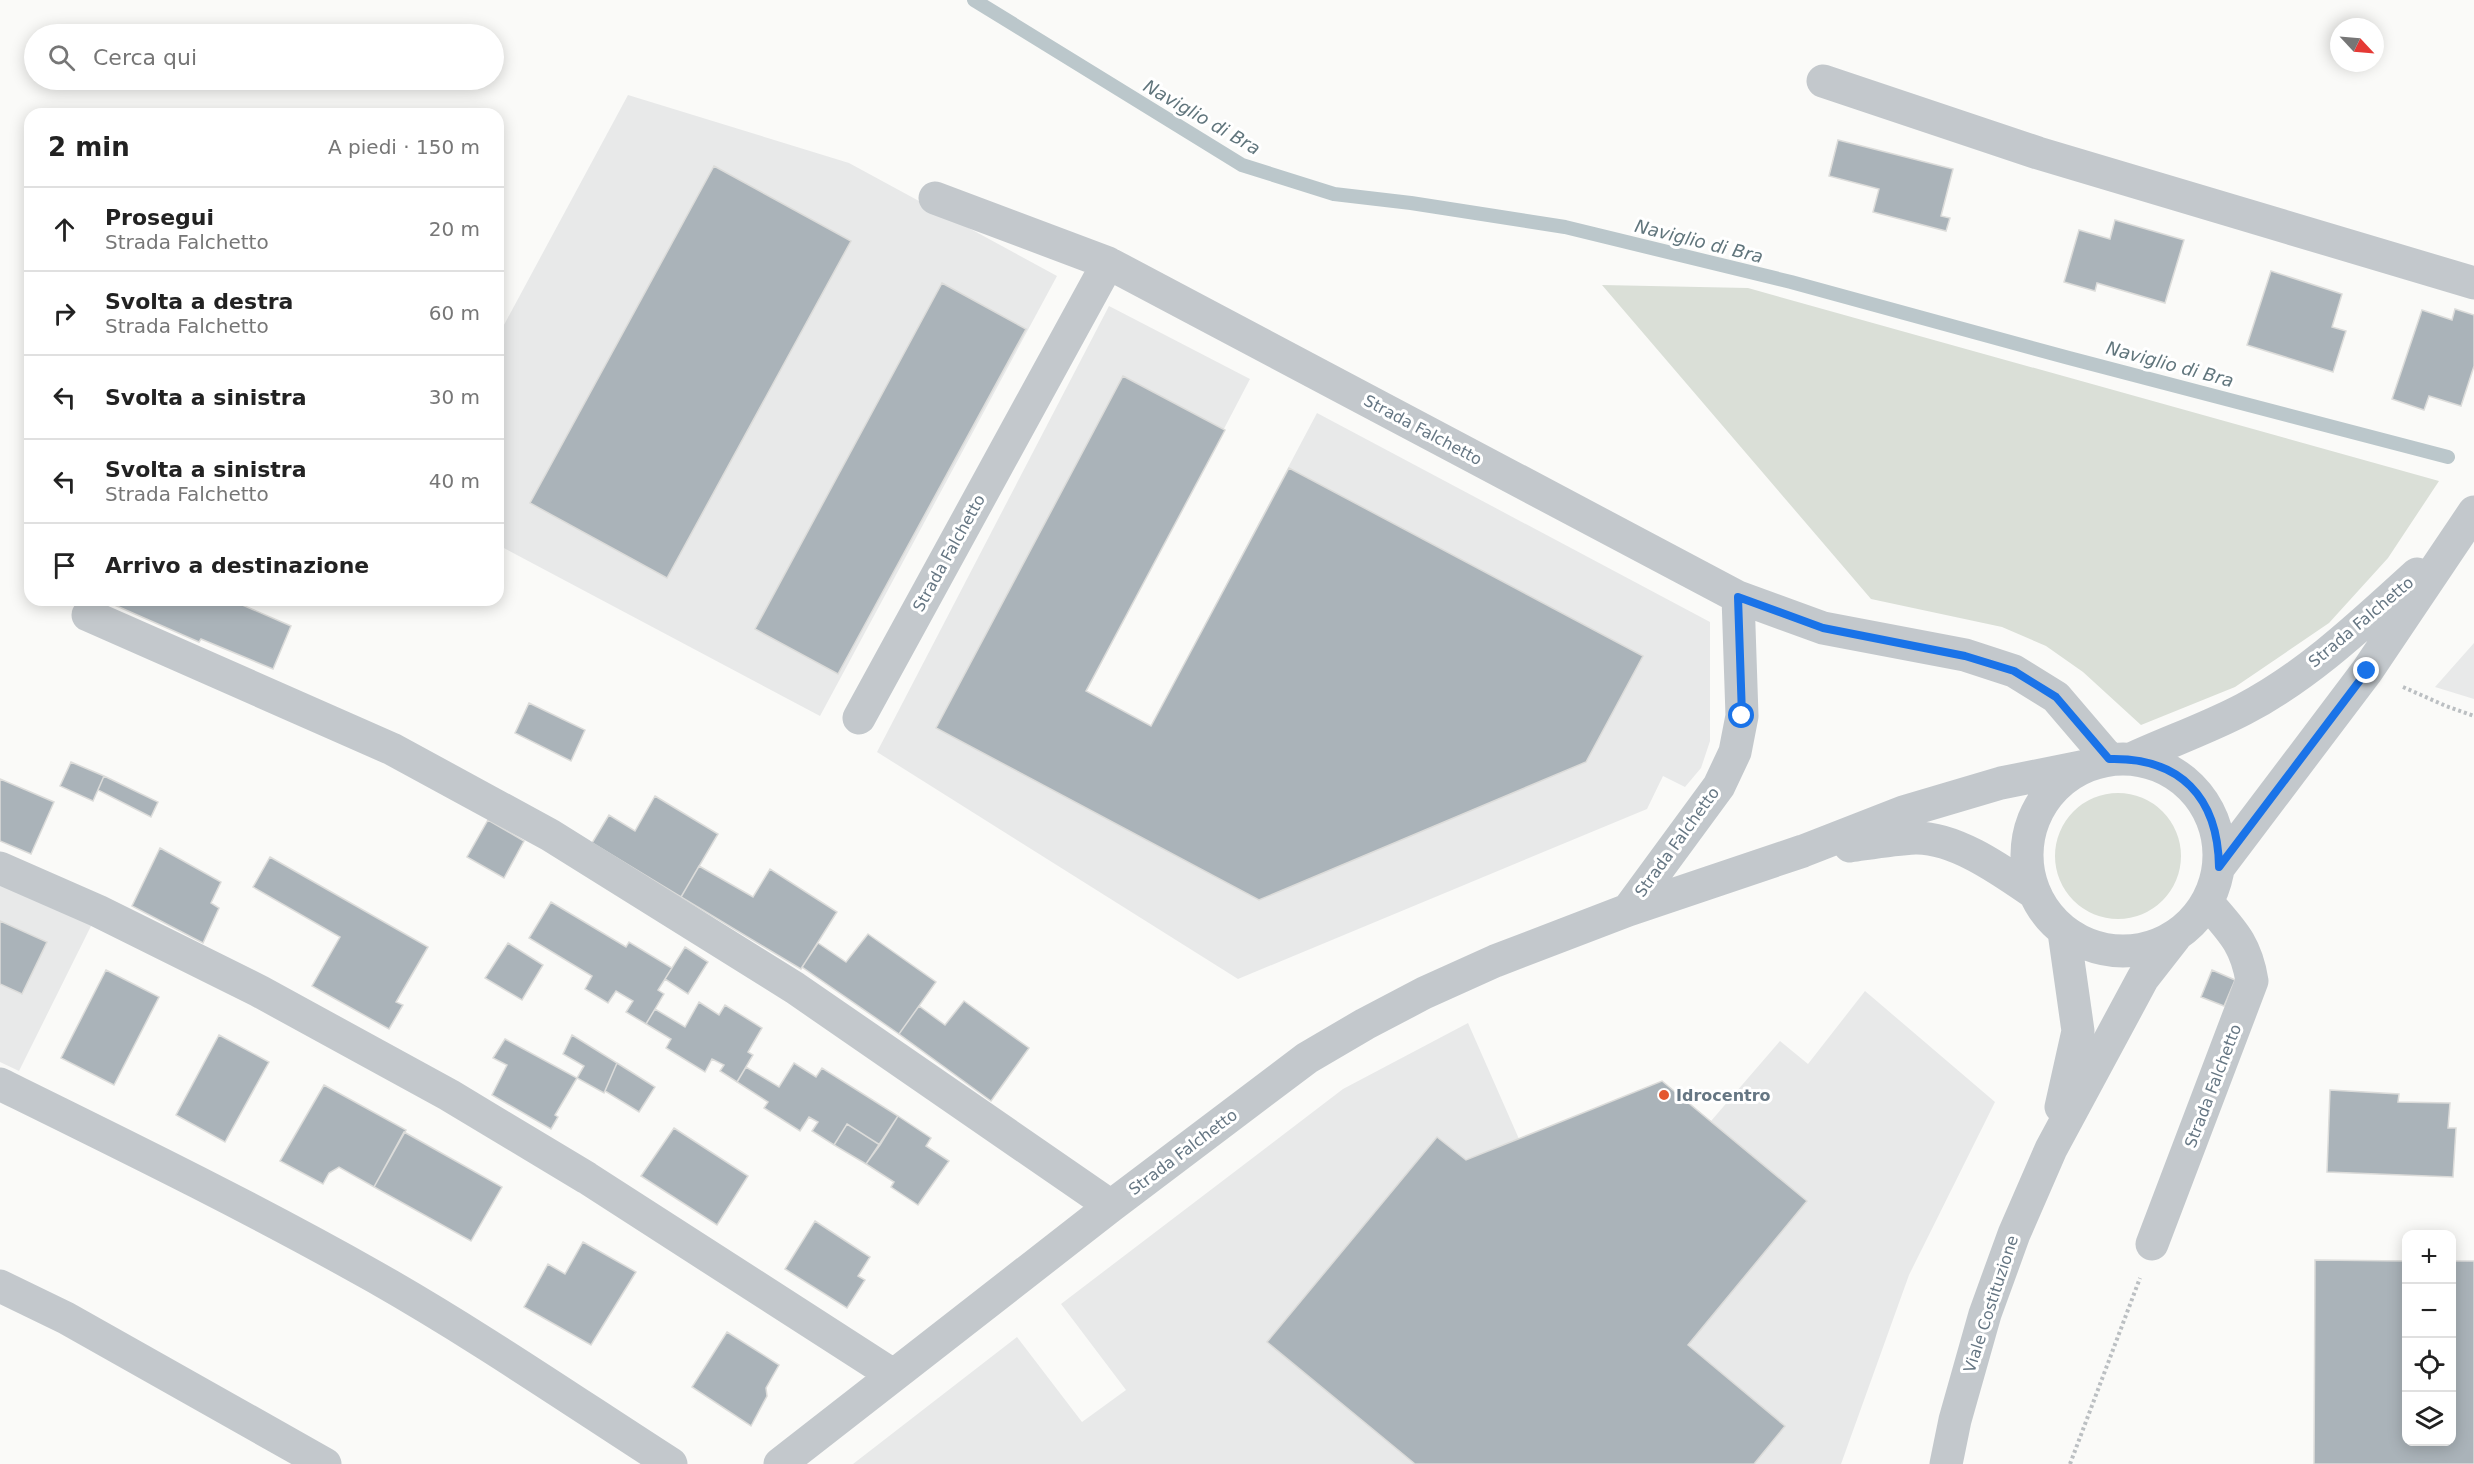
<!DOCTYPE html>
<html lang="it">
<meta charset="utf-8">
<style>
:root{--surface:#fff;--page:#f6f6f6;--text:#222;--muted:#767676;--line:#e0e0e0}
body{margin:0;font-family:"DejaVu Sans",sans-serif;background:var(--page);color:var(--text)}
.controls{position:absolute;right:18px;bottom:18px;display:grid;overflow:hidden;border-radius:12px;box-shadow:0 3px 15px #0003}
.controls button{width:54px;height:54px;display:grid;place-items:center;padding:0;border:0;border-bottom:2px solid var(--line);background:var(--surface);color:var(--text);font:30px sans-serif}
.compass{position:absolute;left:2330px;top:18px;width:54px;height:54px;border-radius:50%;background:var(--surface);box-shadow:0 3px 15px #0003;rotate:116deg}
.stop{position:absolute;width:18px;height:18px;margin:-14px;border:4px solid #1a73e8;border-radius:50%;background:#fff}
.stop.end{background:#1a73e8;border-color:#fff;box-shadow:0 2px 6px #0008}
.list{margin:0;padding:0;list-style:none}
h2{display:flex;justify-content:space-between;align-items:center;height:78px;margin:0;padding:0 24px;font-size:26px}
h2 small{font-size:20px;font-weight:400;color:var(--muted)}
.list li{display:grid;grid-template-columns:39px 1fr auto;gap:18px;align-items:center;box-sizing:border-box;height:84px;padding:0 24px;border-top:2px solid var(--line)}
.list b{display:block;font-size:22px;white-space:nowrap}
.list p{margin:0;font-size:20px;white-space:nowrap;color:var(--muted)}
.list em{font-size:20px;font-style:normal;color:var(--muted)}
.icon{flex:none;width:33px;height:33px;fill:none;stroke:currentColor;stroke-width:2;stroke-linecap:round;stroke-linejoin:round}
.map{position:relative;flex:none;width:2474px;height:1464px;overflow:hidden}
.search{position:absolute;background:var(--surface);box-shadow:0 3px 15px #0003;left:24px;top:24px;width:480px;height:66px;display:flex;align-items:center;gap:15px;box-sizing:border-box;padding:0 21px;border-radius:33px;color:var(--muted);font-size:22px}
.panel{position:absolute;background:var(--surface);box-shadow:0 3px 15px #0003;left:24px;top:108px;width:480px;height:498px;border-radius:18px}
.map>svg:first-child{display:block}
</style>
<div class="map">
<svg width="2474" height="1464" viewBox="0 0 2474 1464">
<rect width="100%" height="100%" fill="#fafaf8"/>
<path fill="#e8e9e9" d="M628,95L849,163L1057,276L820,716L498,545V336Z
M1109,306L1250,379L1087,691L1151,726L1317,413L1710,622V741L1701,768L1685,787L1663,776L1647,809L1238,979L877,752Z
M2474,643V699L2435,687Z
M0,882L92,924L19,1071L0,1062Z
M1865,991L1995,1102L1909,1275L1841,1464H853L1017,1337L1082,1422L1126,1390L1061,1304L1343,1089L1468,1023L1519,1139L1662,1081L1711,1121L1780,1041L1808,1064Z"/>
<path fill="#dadfd7" d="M1602,285L1748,288L2439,481L2388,558L2329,623L2235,687L2141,725L2083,672L2046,646L2002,627L1871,599Z
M2055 856a63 63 0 1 1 126 0a63 63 0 1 1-126 0Z"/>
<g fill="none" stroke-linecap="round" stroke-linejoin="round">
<path stroke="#bbc7cb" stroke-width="14" d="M974,0L1242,165L1334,194L1411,203L1565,227L1791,282L2069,358L2448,457"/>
</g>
<path fill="#aab3b9" stroke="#dcdcda" stroke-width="1.5" d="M1838,140L1953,169L1941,216L1950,218L1946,231L1873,212L1879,189L1829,176Z
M714,166L851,241L667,578L530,503Z
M2115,220L2184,240L2165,303L2097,283L2095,291L2064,282L2079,230L2110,239Z
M2271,271L2342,294L2332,327L2346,331L2333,372L2247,345Z
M942,283L1026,329L838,674L755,629Z
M2455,309L2474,315V366L2461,406L2429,396L2424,410L2392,399L2422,310L2452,320Z
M1123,376L1225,430L1086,691L1151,726L1289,468L1643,656L1586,762L1259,900L936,728Z
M103,600H231L291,626L273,669L201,639L199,642Z
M529,703L585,730L571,761L515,733Z
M71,762L104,776L93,801L60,786Z
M104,776L158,802L151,817L98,790Z
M0,779L54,802L31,854L0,841Z
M655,796L718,834L681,897L592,843L609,815L635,831Z
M488,820L524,841L504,878L467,857Z
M160,848L221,882L211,903L219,908L203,943L132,906Z
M270,857L428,947L396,1002L403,1005L389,1029L312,986L340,937L253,887Z
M699,866L753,897L770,869L837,912L801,969L681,897Z
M551,902L626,947L629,942L672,968L658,990L664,994L646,1024L626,1012L633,1001L616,991L608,1003L585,989L592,976L529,938Z
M0,921L47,942L22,994L0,984Z
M868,934L936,982L899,1034L802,967L818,943L846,962Z
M508,943L543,965L522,1000L485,978Z
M685,947L708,962L688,994L665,979Z
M106,970L159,997L114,1085L61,1058Z
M2212,970L2235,980L2224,1006L2201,997Z
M964,1001L1029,1048L991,1101L899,1034L919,1006L945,1025Z
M699,1002L719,1015L725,1005L762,1028L748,1052L753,1055L737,1082L720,1071L724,1065L712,1059L705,1072L666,1048L671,1039L646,1024L655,1009L685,1027Z
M219,1035L269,1062L225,1142L176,1115Z
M572,1035L617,1063L604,1093L577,1078L584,1066L563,1054Z
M505,1039L577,1078L555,1115L558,1117L551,1129L492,1095L507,1065L493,1058Z
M617,1063L655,1087L639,1112L605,1091Z
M794,1063L816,1077L822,1068L898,1116L880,1145L847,1124L834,1145L812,1131L818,1122L809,1117L800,1131L764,1108L768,1102L737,1082L746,1067L779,1087Z
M1662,1081L1807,1201L1688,1345L1785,1426L1754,1464H1415L1267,1342L1437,1137L1466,1160Z
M324,1085L406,1130L374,1187L339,1167L329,1173L323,1184L280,1161Z
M2330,1090L2399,1094L2398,1102L2450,1103L2448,1128H2456L2453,1177L2327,1172Z
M898,1116L931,1138L926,1146L949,1161L918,1205L891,1187L894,1182L866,1164Z
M847,1124L880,1145L866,1164L834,1145Z
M674,1128L748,1176L717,1225L641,1176Z
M404,1132L502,1187L471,1241L374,1187Z
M815,1221L870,1257L858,1276L865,1280L847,1308L785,1269Z
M583,1242L636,1272L591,1345L524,1307L548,1264L565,1274Z
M2315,1260L2406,1261V1442H2452V1261H2474V1464H2314Z
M727,1332L779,1365L766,1388L767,1396L751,1426L692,1387Z"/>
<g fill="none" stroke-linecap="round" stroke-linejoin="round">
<path stroke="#bbbfc2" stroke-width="4" stroke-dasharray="3 3" stroke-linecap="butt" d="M2403,687L2446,706L2474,716
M2070,1464L2140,1278"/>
<path stroke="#c3c8cc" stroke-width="33" d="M1823,81L2038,153L2474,283
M935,198L1108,263L1738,597L1823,628L1965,655L2014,671L2056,697L2109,759
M88,615L392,749L550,835L795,988L1111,1206
M859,718L1108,263
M2131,759C2168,742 2208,728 2244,709C2309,675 2363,623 2417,574
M2027 855a96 96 0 1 1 192 0a96 96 0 1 1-192 0Z
M1850,846C1871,843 1894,839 1915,838C1955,837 2001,870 2033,892
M2219,867L2367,671L2474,512
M0,868L98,911L259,991L449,1095L587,1178L893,1375
M1628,910L1719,786L1735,752L1742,716L1738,597
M0,1084C126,1146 253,1208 375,1277C477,1335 573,1401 671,1464
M2061,1107L2078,1031L2064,932
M2152,1244L2252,981C2246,943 2231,930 2207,902
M0,1286L66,1318L325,1464
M780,1464L1111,1206L1307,1058L1365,1024L1424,993L1495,961L1628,910L1803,851L1903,812L2001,783L2086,766
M1946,1464L1955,1420L1985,1314L2014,1234L2051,1149L2143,978L2175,937"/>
</g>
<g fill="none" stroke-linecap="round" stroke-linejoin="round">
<path stroke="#1a73e8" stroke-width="8" d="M1742,716L1738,597L1823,628L1965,656L2014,671L2056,697L2109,759C2180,757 2218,797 2219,867L2367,671"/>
</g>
<circle fill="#e4572e" stroke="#fff" stroke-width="2" cx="1664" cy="1095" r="6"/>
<g text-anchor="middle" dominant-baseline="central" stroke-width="6" stroke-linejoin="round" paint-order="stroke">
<g font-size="16" fill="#657683" stroke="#fff">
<text transform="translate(1423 430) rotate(28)">Strada Falchetto</text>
<text transform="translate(949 553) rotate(-61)">Strada Falchetto</text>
<text transform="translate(2361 622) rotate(-40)">Strada Falchetto</text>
<text transform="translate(1677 842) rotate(-54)">Strada Falchetto</text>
<text transform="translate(2213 1086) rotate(-69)">Strada Falchetto</text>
<text transform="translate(1183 1152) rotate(-37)">Strada Falchetto</text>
<text transform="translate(1991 1304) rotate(-72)">Viale Costituzione</text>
</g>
<g font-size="16" font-weight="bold" fill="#657683" stroke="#fff" text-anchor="start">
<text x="1676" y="1095">Idrocentro</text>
</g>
<g font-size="18" font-style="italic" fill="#60757c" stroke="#fff">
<text transform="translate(1202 117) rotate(30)">Naviglio di Bra</text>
<text transform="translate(1699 241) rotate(14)">Naviglio di Bra</text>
<text transform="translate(2170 364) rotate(15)">Naviglio di Bra</text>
</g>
</g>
</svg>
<div class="controls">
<button>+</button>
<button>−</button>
<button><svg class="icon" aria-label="locate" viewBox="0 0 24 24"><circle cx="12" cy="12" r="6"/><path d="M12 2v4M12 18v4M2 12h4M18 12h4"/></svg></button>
<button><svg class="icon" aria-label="layers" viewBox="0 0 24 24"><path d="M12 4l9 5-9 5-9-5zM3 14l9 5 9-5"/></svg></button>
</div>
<svg class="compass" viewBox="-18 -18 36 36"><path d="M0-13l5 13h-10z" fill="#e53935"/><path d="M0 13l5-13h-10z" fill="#767676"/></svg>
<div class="stop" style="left:1742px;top:716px"></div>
<div class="stop end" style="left:2367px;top:671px"></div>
<div class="search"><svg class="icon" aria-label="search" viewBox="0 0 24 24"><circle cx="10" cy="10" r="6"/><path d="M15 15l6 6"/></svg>Cerca qui</div>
<section class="panel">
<h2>2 min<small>A piedi · 150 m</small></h2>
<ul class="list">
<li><svg class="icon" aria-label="ahead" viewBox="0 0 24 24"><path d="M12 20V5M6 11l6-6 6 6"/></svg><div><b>Prosegui</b><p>Strada Falchetto</p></div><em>20 m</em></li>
<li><svg class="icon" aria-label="right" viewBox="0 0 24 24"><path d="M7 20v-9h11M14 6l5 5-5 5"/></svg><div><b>Svolta a destra</b><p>Strada Falchetto</p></div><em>60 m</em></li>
<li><svg class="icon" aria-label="left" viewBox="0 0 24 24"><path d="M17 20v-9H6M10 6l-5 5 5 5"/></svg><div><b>Svolta a sinistra</b></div><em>30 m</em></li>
<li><svg class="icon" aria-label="left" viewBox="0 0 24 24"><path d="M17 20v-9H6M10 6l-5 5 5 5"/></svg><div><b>Svolta a sinistra</b><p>Strada Falchetto</p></div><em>40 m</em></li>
<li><svg class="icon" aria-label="arrive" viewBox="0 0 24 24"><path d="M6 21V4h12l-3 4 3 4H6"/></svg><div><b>Arrivo a destinazione</b></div></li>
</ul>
</section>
</div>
